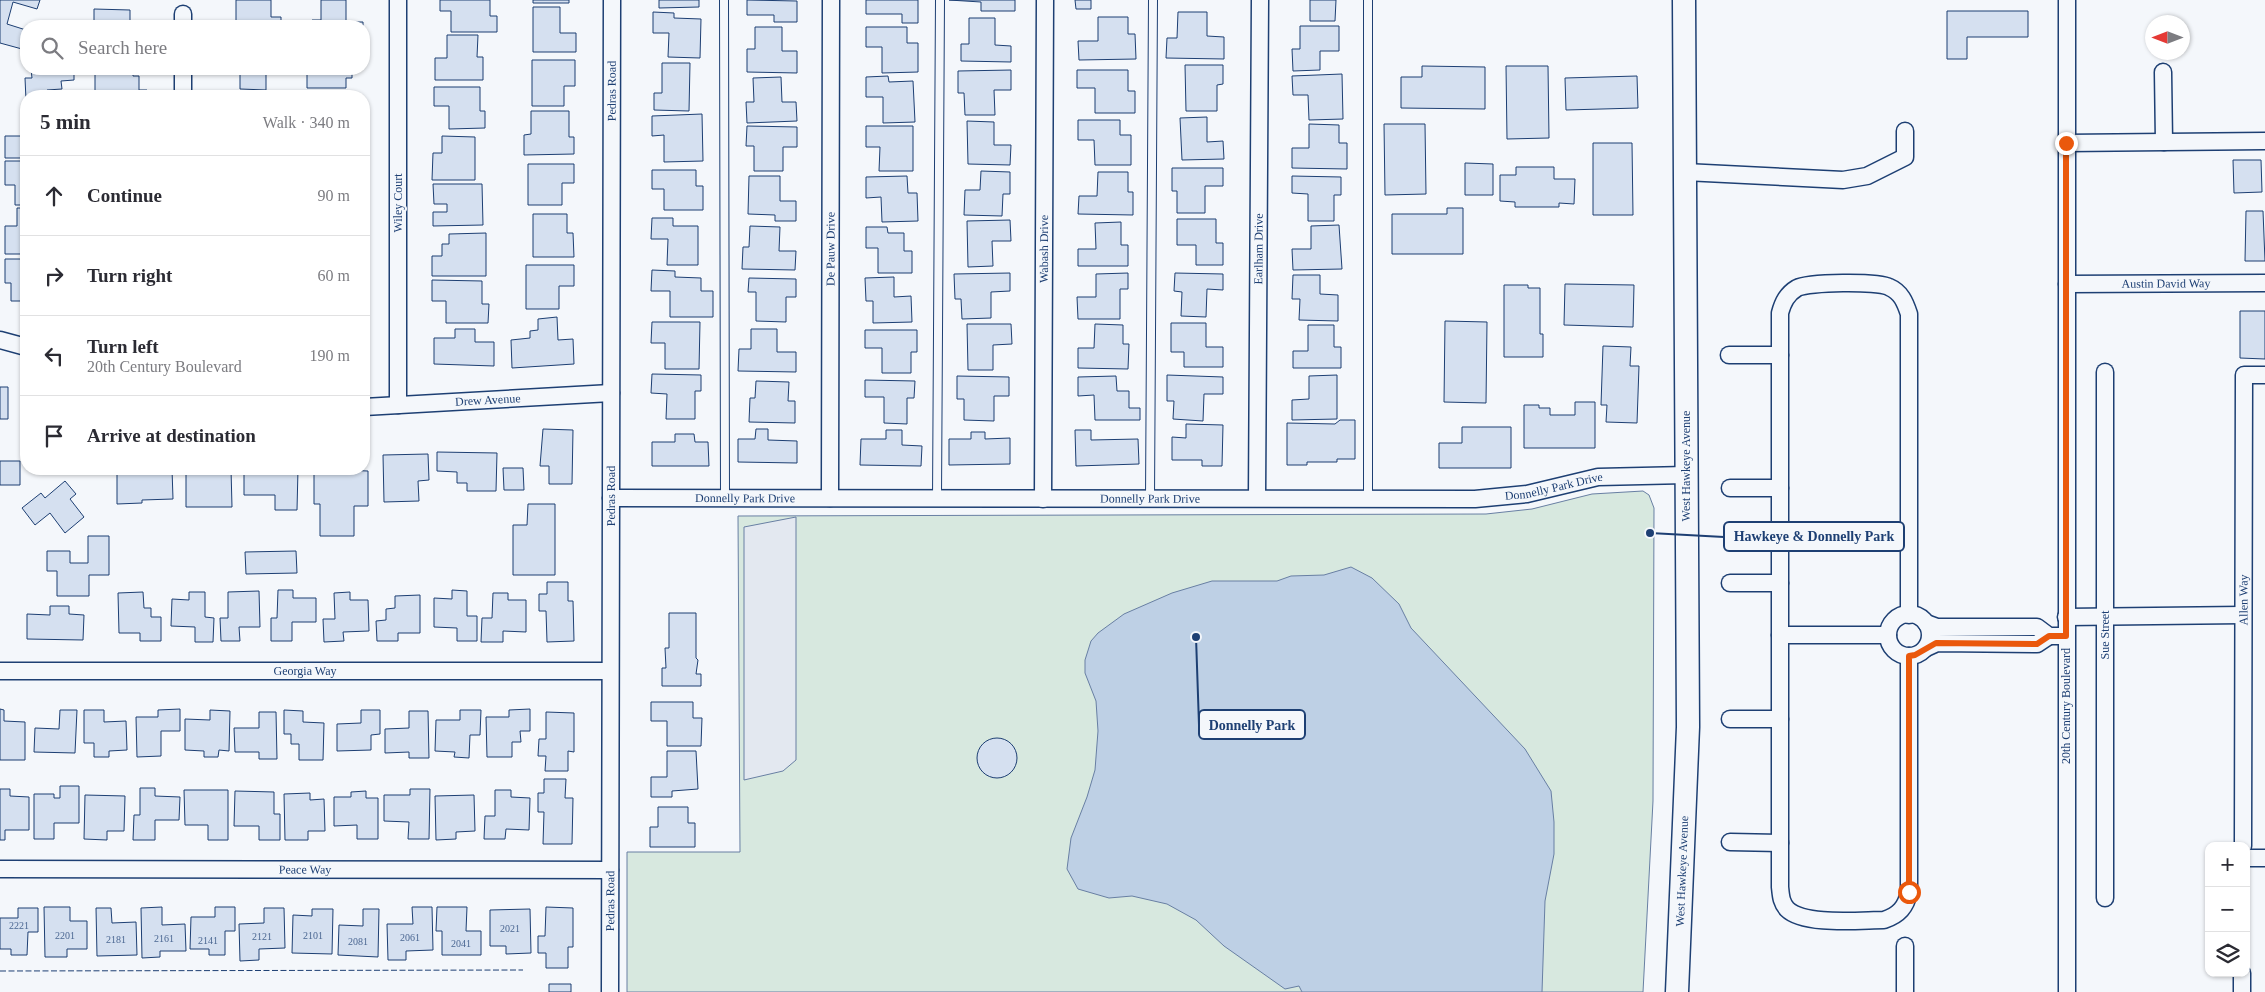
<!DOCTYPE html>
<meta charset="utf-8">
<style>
:root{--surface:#fff;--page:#f7f7f7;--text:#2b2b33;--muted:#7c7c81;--line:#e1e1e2}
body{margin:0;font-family:Georgia,serif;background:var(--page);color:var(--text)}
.controls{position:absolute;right:15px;bottom:15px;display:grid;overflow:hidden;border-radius:10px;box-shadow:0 1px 4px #0004}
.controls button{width:45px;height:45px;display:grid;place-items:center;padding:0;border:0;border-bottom:1px solid var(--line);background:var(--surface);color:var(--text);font:25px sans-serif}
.compass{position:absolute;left:2145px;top:15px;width:45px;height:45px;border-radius:50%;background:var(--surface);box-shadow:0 1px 4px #0004;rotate:270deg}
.stop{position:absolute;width:15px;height:15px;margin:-11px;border:4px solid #ea580c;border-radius:50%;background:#fff}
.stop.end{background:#ea580c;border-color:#fff;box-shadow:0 1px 5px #0008}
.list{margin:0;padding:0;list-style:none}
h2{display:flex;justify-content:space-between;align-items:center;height:65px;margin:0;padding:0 20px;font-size:21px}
h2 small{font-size:16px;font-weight:400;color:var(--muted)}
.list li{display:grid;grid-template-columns:32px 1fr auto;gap:15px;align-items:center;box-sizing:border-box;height:80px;padding:0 20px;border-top:1px solid var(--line)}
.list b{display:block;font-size:19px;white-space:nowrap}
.list p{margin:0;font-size:16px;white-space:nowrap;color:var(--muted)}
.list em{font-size:16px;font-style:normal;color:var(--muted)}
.icon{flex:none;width:28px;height:28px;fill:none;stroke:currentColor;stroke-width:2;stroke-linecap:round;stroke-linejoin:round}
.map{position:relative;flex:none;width:2265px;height:992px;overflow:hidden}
.search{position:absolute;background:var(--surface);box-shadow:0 1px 4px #0004;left:20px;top:20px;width:350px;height:55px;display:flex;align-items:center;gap:12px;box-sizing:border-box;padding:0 18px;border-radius:20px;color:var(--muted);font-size:19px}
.panel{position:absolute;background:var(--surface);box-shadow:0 1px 4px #0004;left:20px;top:90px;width:350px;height:385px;border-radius:20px}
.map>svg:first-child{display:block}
</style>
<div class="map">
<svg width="2265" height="992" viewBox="0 0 2265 992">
<rect width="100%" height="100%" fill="#f4f7fb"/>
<path fill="#d7e8df" stroke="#687fa3" d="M1643,491L1649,495L1654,508L1653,801L1643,992H627V852H740L738,516L1486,514L1532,509L1592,494Z"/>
<path fill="#e3e8f0" stroke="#687fa3" d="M796,517V760L783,771L744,780V527Z"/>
<path fill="#bed0e5" stroke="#687fa3" d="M1351,567L1372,578L1399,604L1411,628L1525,749L1551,791L1554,822V854L1545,901L1542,992H1302L1299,986L1285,989L1224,946L1196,920L1167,904L1132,896L1109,898L1078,889L1067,869L1071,838L1087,797L1095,770L1098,731L1096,701L1085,673V660L1091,641L1098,633L1124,614L1172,593L1212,581H1277L1291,576L1324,575Z"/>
<path fill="#d5e0f0" stroke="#1d3f73" d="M0,0H40L37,9L13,2L7,24L26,30L22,49L0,43Z
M236,0H271V17H281V26H236Z
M321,0H346V22H363V26H312V20H321Z
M440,0H490V16H497V32H451V11H440Z
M533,0H569V3H533Z
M659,0H699V7L659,8Z
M747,0L797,1V22H774V15H747Z
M866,0H918V23H902V14H866Z
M949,0H1015V11H981V2Z
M1075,0H1091V9H1076Z
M1310,0H1336L1335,21H1310Z
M533,7H560V33H576V52H533Z
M94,9L130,10V26H94Z
M1947,11H2028V37H1967V59H1947Z
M653,12L674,13V18L701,19L700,58L668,57L669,33H653Z
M1178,12H1207V36L1224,37V59L1166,58L1167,38H1177Z
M1098,17H1128V34H1135L1136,59L1079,60L1078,41H1098Z
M969,18H995V45L1011,46V62L961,61V44H969Z
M1300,26H1339V51H1320V70L1293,71L1292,49H1300Z
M755,27H782V51H797V73L747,72V49H755Z
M866,27H907V43H918V72L882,73V47H866Z
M447,35H478L477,57H483V80H435V58H447Z
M532,60H575V86H564V106H532Z
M662,63H690L689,111L654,110V93H662Z
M1185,65H1223V84L1217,85V111H1186Z
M1422,66L1485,67V109L1401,108V77H1422Z
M1506,66H1548L1549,138L1507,139Z
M31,69H74V80L61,81L62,89L47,90V96H26V100L25,78H32Z
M95,69H133V76H139V90H147L148,96H95Z
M240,69H266V90L240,89Z
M315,69H352V78H346V88H307V70H315Z
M1011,70V90H994L995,115H965L964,93H958V71Z
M1077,70H1128V91H1135V113H1095V88H1077Z
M1342,74L1343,119L1309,120L1308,95H1293L1292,76Z
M888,76L889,82L913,81L915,122L883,123V97H866V77Z
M1637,76L1638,108L1566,110L1565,78Z
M781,77L782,102H796L797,121L747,123L746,102H754L753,78Z
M434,87H480V111H485V128L449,129V106H434Z
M531,111H569V137H574V154L524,155V135L531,134Z
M702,114L703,161L664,162V135L652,136V116Z
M24,115H26V158H5V136H21V120H24Z
M1207,117V142L1223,141L1224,159L1182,160L1180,118Z
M1078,120H1120V135H1131V165H1095L1094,140H1078Z
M967,121L994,122V145H1011L1010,165L968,164Z
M1309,124L1339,125V143H1347V169L1292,168V148H1309Z
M1384,124H1425L1426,194L1385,195Z
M747,126L797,127V147H783V171H754V146H746Z
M866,126H913V171H879L880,147H866Z
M442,136L475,137V180H432L433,153H442Z
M1593,143H1632L1633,215H1593Z
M2233,160H2261L2262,192L2234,193Z
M5,161H26V205H15V185H5Z
M1465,163L1493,164V195H1465Z
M528,164H574V183H562V205H528Z
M1516,167H1554V179H1575L1574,204L1559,203V207H1515V202L1500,201V175H1516Z
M1172,168H1223V186H1205V213H1177V191H1172Z
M652,170H696V186H703V210H664V189H652Z
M981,171L1010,172V194H1003L1002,216L964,215L965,190H980Z
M1098,172H1128V192H1133V215L1078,214L1079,196H1097Z
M749,176H780V201H796V221H775V215L748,214Z
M907,176L908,193H917L918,221L882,222L881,197L866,198V177Z
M1292,176L1341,177V195H1334V221H1308V194L1292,193Z
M433,184H482L483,225L433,226V212H447V204H434Z
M17,208H26V254H5V226H17Z
M1447,208H1463V254H1392V214H1447Z
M2246,211H2263L2265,261H2245Z
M533,214H567V233H573L574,257H533Z
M652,218H673V226H698V265H667L668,239H651Z
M1177,219H1216V243H1223V265H1196V245H1177Z
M1010,220L1011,241H992L993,266L968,267L967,221Z
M1121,222V245H1128V266H1078V249H1096L1095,223Z
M1339,225L1342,269L1293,270L1292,249H1311V226Z
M750,226L780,227L779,251H796L795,270L742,269L743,247H749Z
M866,227H887L888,233H904V251H912V273H878V248H866Z
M486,233V276H432V256H442V244H449V234Z
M5,259H26V301H11V283H5Z
M526,265H574V286H559V309H526Z
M652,270L675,271V277L701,278V291H713V317H670V291H651Z
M1010,273V291L991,292V318L962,319L961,299H955L954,274Z
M1128,273V289H1120V319H1078L1077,297H1096V274Z
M1175,273L1223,274V290L1207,289L1206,317L1181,316L1182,292L1174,291Z
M1293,275H1320V294L1338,295V321L1299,320L1300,299H1292Z
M894,277V297L911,296L912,322L873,323V301H866L865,278Z
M749,278L796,279V297H786V322L756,321V292H748Z
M432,280L482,281V304H489L488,323H446V301H432Z
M1565,284L1634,285L1633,327L1564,325Z
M1504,285H1528V288H1540V334H1543V357H1504Z
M2240,311H2265V359L2240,358Z
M557,317L558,340L573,339L574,364L512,368L511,340L530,338V331L538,330V319Z
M1445,321L1487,322L1486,403L1444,402Z
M652,322H700L699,369H665V343H651Z
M1171,323H1206V347H1223V367H1184V352H1171Z
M967,324H1011L1012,344L993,345V370H968Z
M1095,324L1123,325V344H1129L1128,369L1078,368V348H1094Z
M1308,325H1334V347H1341V368H1293V351H1308Z
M455,329H475V342H494V366L434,364V338H455Z
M751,329H777V352H796V372L738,371L739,349H751Z
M865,330H917V352H911V373H882V348H865Z
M1603,346L1631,347L1630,366H1639L1637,423L1606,422L1607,405H1601Z
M652,374L701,375V391H695V419H666L667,394L651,393Z
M1167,375L1223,377V394H1204L1203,421L1173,419L1174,401H1167Z
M1337,375V419L1292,420V400L1309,399V376Z
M957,376L1009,377V396H994V421L964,420V399H957Z
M1116,376L1117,391H1129V408H1140V420H1095L1094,395L1078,396V377Z
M865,380L915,381L914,398H907V424L884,423V397H865Z
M756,381L789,382L788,401H795V423L749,422L750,398H755Z
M0,387H8V419H0Z
M1575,402H1595V448H1524V405H1539V408H1550V415H1575Z
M1340,420H1355V459H1337V462H1307V465H1287V423L1335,424Z
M1186,424L1223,425L1222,466H1202V460H1172V437L1186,438Z
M1462,427H1511V468H1439V443H1462Z
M543,429L573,430L572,484H549V466H540Z
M756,429H768V440L797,441V463L738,462V439H755Z
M886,430H902V445L922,446L921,466L860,465L861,439H886Z
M1075,430H1091V440L1138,439L1139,464L1076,466Z
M971,432H985V439L1010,438V464L949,465V439H971Z
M675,434H694L695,442H708L709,466H652V442H675Z
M437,452L497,453L496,491H467V483H457V472L437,471Z
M428,454L429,480L418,481L419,501L384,502L383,455Z
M0,461H20V485H0Z
M503,468H523L524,490H504Z
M117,469H172L173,499L142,500V503L117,504Z
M186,469H231L232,507H186Z
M244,469H298L297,510H275V495H244Z
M314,469L368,471V506H354V536H320V504H314Z
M65,481L76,494L70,499L84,517L65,533L50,513L35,525L22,508L41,493L45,498Z
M528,504H555V575H513V525H527Z
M88,536H109V575H89V596H57V571H47V551H70V563H88Z
M296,551L297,573L246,574L245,552Z
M547,582H568V601H573L574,641L547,642L546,611H539V594H547Z
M278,590H293V598H316V622H292V641H271V618H277Z
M452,590L467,591V616H477V641H457V628L434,627V598L452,599Z
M259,591L260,627H239L240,641H221L220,618H228V592Z
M143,592L144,608H151V617H161V641H140V633H119L118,593Z
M189,592H205V617L214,618L213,642H195V627L171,626L172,599L189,600Z
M350,592V600H368L369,631L343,632L344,641L324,642L323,619H335L334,593Z
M493,593H508V600H526V632L503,631V642H481L482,618H492Z
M420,595V633H398V641H377L376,621L386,620V609L395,608V596Z
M50,606H69V614L84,615L83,640L27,639V614L50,615Z
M669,613H696V658L698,660L696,674H701V686H662V668H666L665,648H669Z
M651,702H693V718H702L701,746H667V721H651Z
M0,709L4,710V721L25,722V760H0Z
M180,709V731H161V756L137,757L136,717H158V710Z
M530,709V731H520L521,742H512V757H487L486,717H509V710Z
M60,710H77L75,753L34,752L35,728L59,729Z
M84,710H104V722L126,721L127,750L109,751V757H94V743H84Z
M210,710L230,711L229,751L219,750L218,757H204V751L185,750V719L210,720Z
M284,710L303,711V722L324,723L323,760H299V744H291V734H284Z
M361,710H380V734L371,735V750L337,751V724L361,723Z
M460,710H481L480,735H470L469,758L454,757L455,752L435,751L436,720H460Z
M409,711H428L429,758H409V752L385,753V729L409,728Z
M259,712H276L277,759H259V752H235L234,728H259Z
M546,712L574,713V752L568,751V771H545L546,756H538L539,739H546Z
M977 758a20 20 0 1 1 40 0a20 20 0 1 1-40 0Z
M667,751H696L698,789L672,791V797H651V777H667Z
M544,779H566L565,798H573L572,844H543L544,812H538V793H544Z
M60,786H79V823H54V839H34V794H54V798H60Z
M140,788H155V796L180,797L179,820H155V840H133L134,815H140Z
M0,789H10V796L29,797V830H5V840H0Z
M410,789H430L429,839H408L409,822L384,821V795H410Z
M184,790H228V840H208V825H185Z
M495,790H511V797L530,798L529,830L506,829L505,839H484L485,816H495Z
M235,791L274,792V814H280V840H259V826H234Z
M366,791V798H378V839H357V825L334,826V797H351V792Z
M310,793V800L324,799L325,831H308V840H285L284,794Z
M85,795L125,796L124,831H107V840L84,839Z
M474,795L475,831L456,832V839L436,840L435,796Z
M658,807H688V823H695V847H650V827H658Z
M44,907H70V921H87V949H67V957H45Z
M162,907V925L185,924L186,951H160V957L142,958L141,908Z
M215,907H235V931H225V955H209V949H190L191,917H215Z
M412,907H432L433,950L406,951V960H388L387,924H413Z
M437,907H467L466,931H481V955H442V931H436Z
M546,907L573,908V947H568V968H546V953H538V936H545Z
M18,908H38V932H28L27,955H11V949H0V918H18Z
M96,908H111L112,923L136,922L137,955L97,956Z
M264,908H284L285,948L259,949V960L240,961L239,924L264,923Z
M312,909H333L332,954L292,953L293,915L312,916Z
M363,909H379L378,957L338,955L339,925L363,926Z
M530,909L531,953L506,954V946H490V910Z
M549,984H571V992H549Z"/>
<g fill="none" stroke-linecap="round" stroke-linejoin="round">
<g stroke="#1d3f73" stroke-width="10">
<path id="lane" d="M724,0L725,498
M937,498L940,0
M1150,499L1153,0
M1368,499V0"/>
</g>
<g stroke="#1d3f73" stroke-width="19">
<g id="street">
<path d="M2067,0V992"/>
<path d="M183,14V26"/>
<path d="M183,69V96"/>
<path d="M2163,72L2164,142"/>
<path d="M2066,143L2265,141"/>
<path d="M1685,172L1843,180L1867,176L1905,157V131"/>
<path id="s1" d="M2067,284L2265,283"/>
<path d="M0,340L26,347"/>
<path d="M1729,355H1780"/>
<path d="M2105,372V898"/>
<path d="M398,405V0"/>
<path id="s2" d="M364,407L611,393"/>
<path d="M1730,488H1780"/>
<path id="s3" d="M611,498L1475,499L1527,494L1598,477L1686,475"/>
<path id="s4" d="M830,498L831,0"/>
<path id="s5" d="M1257,498L1260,0"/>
<path id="s6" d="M1043,499L1045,0"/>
<path d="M1730,583H1780"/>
<circle cx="1909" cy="635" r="21"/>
<path d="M2066,617L2243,615"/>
<path d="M1926,623L1937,627H2037L2049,636H2066"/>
<path d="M1780,635H1888"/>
<path d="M1926,648L1937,643L2037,644L2049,636"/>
<path d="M1909,656V892C1906,907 1899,915 1884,920C1861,920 1804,926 1787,909C1781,902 1781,896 1780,887V313C1783,302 1787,294 1797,288C1808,282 1878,281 1889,287C1901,292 1905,302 1909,314V615"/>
<path id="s7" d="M0,671H610"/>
<path d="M1730,719H1780"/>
<path d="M1730,842L1780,843"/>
<path id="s8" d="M2243,846L2244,375H2265"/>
<path d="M2246,858H2265"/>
<path id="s9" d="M0,869L610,870"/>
<path id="s10" d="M610,992L612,0"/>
<path d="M1905,992V946"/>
<path d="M2242,992V973"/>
</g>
</g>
<g stroke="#1d3f73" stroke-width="25">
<g id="secondary">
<path id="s11" d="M1677,992L1688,727L1684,0"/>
</g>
</g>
<use href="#lane" stroke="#f4f7fb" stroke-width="8"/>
<use href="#street" stroke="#f4f7fb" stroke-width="16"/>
<use href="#secondary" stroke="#f4f7fb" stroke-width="22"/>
<path stroke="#1d3f73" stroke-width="1" stroke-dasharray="6 2.5" stroke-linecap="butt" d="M0,971L523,970"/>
</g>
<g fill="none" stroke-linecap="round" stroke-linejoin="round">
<path stroke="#ea580c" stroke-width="6" d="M1909,892V656L1915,655L1936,643L2037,644L2049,636H2066V143"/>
</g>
<g text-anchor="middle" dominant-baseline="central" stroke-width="4" stroke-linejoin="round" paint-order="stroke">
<g font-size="10" fill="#4b6792">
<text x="19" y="925">2221</text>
<text x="510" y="928">2021</text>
<text x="65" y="935">2201</text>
<text x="313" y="935">2101</text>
<text x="262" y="936">2121</text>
<text x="410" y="937">2061</text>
<text x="164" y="938">2161</text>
<text x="116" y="939">2181</text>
<text x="208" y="940">2141</text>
<text x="358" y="941">2081</text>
<text x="461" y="943">2041</text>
</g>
<g font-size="12" fill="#1d3f73" stroke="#f4f7fb">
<text stroke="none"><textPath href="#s10" startOffset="901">Pedras Road</textPath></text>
<text transform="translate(398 203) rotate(-90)">Wiley Court</text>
<text stroke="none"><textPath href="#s4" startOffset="249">De Pauw Drive</textPath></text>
<text stroke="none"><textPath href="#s6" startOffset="250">Wabash Drive</textPath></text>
<text stroke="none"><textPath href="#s5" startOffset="249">Earlham Drive</textPath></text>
<text stroke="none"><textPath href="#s1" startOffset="99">Austin David Way</textPath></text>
<text stroke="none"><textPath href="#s2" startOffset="124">Drew Avenue</textPath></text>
<text transform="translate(1686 466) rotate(-90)">West Hawkeye Avenue</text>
<text stroke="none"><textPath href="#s3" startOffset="944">Donnelly Park Drive</textPath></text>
<text stroke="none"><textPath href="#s10" startOffset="496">Pedras Road</textPath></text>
<text stroke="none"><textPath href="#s3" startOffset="134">Donnelly Park Drive</textPath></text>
<text stroke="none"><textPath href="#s3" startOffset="539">Donnelly Park Drive</textPath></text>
<text stroke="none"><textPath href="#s8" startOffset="246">Allen Way</textPath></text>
<text transform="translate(2105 635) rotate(-90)">Sue Street</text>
<text stroke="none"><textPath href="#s7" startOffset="305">Georgia Way</textPath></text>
<text transform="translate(2066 706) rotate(-90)">20th Century Boulevard</text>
<text stroke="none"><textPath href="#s9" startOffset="305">Peace Way</textPath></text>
<text stroke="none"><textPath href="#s11" startOffset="121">West Hawkeye Avenue</textPath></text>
<text stroke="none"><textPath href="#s10" startOffset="91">Pedras Road</textPath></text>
</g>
</g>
<path fill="none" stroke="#1d3f73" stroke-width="2" d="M1650 533L1724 537M1196 637L1199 725"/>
<g fill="#1d3f73" stroke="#f4f7fb" stroke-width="2">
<circle cx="1650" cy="533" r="5"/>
<circle cx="1196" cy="637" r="5"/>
</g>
<g fill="#f4f7fb" stroke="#1d3f73" stroke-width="2">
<rect x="1724" y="522" width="180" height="29" rx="5"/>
<rect x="1199" y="710" width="106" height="29" rx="5"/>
</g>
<g font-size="14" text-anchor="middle" font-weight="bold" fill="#1d3f73">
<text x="1814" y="541">Hawkeye &amp; Donnelly Park</text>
<text x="1252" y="730">Donnelly Park</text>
</g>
</svg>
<div class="controls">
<button>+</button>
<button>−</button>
<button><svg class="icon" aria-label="layers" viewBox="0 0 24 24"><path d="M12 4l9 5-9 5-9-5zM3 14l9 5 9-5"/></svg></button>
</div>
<svg class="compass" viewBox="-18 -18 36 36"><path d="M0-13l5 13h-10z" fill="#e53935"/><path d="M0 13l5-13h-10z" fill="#7c7c81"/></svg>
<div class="stop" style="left:1909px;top:892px"></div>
<div class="stop end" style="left:2066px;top:143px"></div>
<div class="search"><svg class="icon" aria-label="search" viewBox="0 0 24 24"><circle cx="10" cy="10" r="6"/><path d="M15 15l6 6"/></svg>Search here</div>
<section class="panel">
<h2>5 min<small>Walk · 340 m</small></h2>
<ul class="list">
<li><svg class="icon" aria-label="ahead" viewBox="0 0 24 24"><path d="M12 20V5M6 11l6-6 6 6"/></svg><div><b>Continue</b></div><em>90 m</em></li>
<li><svg class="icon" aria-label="right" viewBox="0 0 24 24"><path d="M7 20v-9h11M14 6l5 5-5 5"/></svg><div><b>Turn right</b></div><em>60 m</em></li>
<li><svg class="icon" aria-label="left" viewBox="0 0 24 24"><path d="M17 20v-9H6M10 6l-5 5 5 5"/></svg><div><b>Turn left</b><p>20th Century Boulevard</p></div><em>190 m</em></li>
<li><svg class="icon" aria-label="arrive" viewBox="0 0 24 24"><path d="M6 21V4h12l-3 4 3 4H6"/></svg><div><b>Arrive at destination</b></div></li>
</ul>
</section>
</div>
